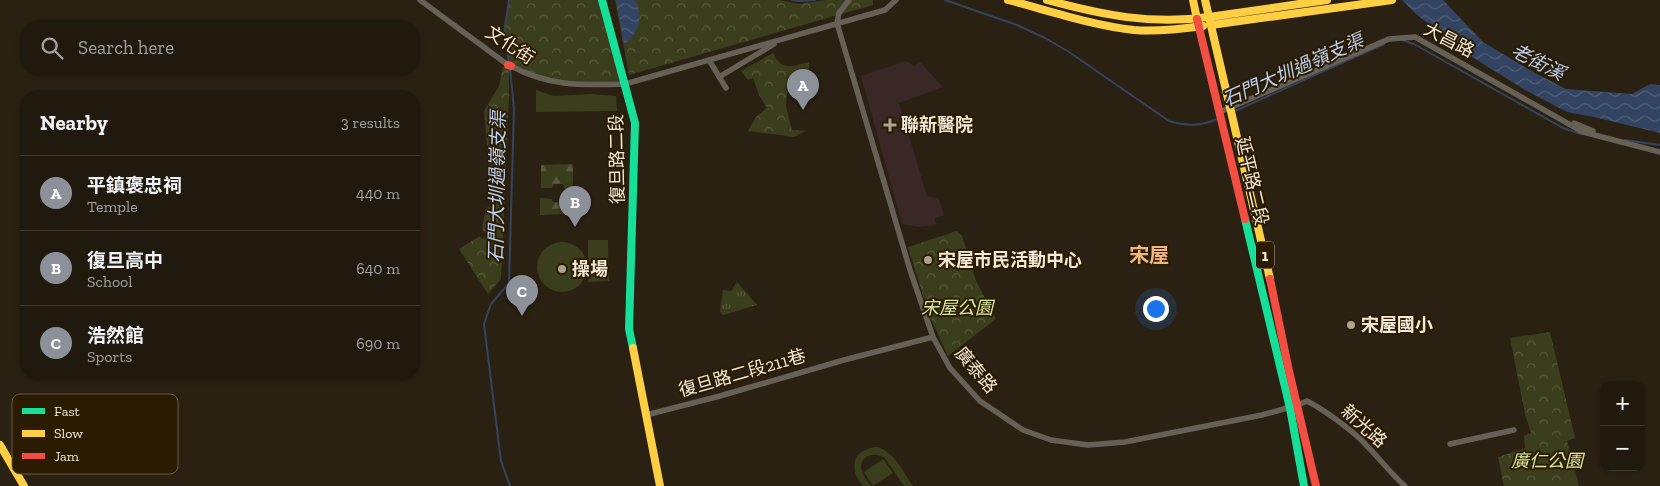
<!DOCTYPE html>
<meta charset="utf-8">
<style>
:root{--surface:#20190e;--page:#2d261c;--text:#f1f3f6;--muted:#a2a09e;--line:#3d382e;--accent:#8c9099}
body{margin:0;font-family:"Zilla Slab","Noto Sans TC",serif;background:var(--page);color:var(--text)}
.controls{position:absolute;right:15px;bottom:15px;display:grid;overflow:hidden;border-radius:10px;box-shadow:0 1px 4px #0004}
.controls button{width:45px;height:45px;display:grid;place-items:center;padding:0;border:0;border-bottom:1px solid var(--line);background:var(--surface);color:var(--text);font:25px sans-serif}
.you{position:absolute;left:1155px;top:308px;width:18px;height:18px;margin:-12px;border:4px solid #fff;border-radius:50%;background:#1a73e8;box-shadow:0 0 0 8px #1a73e833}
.badge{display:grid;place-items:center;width:32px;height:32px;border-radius:50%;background:var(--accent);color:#fff;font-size:16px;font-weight:700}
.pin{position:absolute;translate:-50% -41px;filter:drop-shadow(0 1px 2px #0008)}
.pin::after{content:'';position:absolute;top:26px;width:18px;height:15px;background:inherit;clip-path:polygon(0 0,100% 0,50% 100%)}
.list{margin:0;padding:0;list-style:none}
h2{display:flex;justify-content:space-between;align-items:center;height:65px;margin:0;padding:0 20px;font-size:21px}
h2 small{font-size:16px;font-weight:400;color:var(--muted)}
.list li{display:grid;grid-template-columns:32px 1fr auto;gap:15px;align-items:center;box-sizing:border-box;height:75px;padding:0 20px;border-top:1px solid var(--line)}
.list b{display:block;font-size:19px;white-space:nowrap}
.list p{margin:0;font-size:16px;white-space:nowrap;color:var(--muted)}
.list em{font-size:16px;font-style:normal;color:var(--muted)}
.icon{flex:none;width:28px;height:28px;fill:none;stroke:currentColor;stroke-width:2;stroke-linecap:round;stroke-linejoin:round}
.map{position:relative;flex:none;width:1660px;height:486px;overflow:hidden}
.search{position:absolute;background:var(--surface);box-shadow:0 1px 4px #0004;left:20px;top:20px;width:400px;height:55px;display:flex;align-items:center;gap:12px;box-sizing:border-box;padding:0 18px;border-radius:20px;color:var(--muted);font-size:19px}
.panel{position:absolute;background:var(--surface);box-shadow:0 1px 4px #0004;left:20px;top:90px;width:400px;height:290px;border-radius:20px}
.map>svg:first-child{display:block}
</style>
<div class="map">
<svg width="1660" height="486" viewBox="0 0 1660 486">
<defs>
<pattern id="grass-tufts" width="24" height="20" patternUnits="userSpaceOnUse" patternTransform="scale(1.25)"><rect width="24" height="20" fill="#3a3e1c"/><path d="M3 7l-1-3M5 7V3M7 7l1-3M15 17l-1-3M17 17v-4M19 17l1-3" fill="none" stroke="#575a3c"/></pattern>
<pattern id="forest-firs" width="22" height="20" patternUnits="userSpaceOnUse" patternTransform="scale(1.25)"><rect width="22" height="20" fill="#3a3e1c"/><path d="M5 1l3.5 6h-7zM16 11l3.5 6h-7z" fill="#575a3c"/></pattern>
<pattern id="park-crowns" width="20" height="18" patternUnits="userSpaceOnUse" patternTransform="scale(1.25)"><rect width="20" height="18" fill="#3a3e1c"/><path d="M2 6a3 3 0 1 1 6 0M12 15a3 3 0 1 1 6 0" fill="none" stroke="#575a3c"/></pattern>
<pattern id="water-waves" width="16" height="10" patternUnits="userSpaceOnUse" patternTransform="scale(1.25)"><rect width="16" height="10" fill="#334462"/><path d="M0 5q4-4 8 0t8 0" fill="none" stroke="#515f78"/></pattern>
</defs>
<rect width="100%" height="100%" fill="#2a2112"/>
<path fill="#3a2826" d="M906,61L914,66L920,62L943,87L899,103L927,196L939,199L944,215L935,218L936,225L919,227L902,224L861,76Z"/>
<path fill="url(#grass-tufts)" d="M737,282L757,305L723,315L720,312L723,290L731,291Z"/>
<path fill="url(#forest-firs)" d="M573,164V188L565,189L563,184H554L552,188H541V165Z
M570,197L569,214L540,215V198L552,199L553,202H561L562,198Z"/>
<path fill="url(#park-crowns)" d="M509,0H599L621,81L577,85L530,76L510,62L504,34Z
M615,0H779L799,4L827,0H873V5L629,75Z
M773,53C782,72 792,66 809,62L810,83L807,90L787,93L786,106L792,130L806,131L794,137L748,131L756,117L767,108L759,95L753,78L748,80L741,71Z
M503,66L509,69V96L501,279L488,294L459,249L480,236L482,239L487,236L482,228L486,208L490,207L492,204L484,111L499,86Z
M957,231L962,236L976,281L996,319L948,356L929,315L908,247Z
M1550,332L1575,438L1567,441L1579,486H1504L1498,457L1525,448L1524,436L1531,433L1525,414L1510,338Z"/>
<path fill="#3a3e1c" d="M536,90L554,96L590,94L616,96L617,111L536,112Z
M588,240H608L609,281L588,282Z
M537 267a25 25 0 1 1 50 0a25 25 0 1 1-50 0Z
M877,447C895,452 903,472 913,486H904L885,458C873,450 857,457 862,472C864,477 868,482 871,486H863C860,482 855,476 855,471C852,456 863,448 877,447Z
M883,459L893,473L873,486L864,472Z"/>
<path fill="url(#water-waves)" d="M616,0H635C644,15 639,35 624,44Z
M1402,0H1443L1483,42L1535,73L1566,89L1632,94L1650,84L1660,85V133L1594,117L1567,112L1527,91L1461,50L1416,14Z"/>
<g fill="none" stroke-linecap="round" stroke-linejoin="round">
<path stroke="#334462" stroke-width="2" d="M792,0L799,1L815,0
M945,0L1017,25L1045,38L1069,52L1169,121C1185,126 1202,126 1217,119
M1402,40L1414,44L1563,128L1581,134
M509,62L504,34L509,0
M510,69L514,109L509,283L491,304L484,324L501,461L510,486
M1235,111L1384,44
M1625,140L1660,145"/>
<path stroke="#676056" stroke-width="5.5" d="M420,0L508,65
M849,0L839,13L837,23L910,270L933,337L950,368L980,401L1023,430L1051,440L1088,445L1125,442L1262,415L1298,405L1307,401C1323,409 1355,432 1367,446C1380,459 1391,474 1405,486
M709,60L726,88
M511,66C550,87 582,85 625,84L885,10L896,0
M719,77L774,44
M1220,112L1389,39L1415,37L1583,132L1660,152
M1574,123L1593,131
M646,415L720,396L844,360L933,337
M1450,444L1514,430"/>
<path stroke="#16e098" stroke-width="8" d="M602,0L635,123L629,329L633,348
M1245,219L1290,408L1304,486"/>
<path stroke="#ffcf43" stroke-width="8" d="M1008,0C1050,11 1091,25 1134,30C1157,32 1181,29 1203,26
M1047,0C1102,15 1151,25 1209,17L1270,279
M1193,0L1197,19
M1205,0L1209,17L1327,0
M1211,25L1392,0
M633,348L660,486
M0,445L24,486"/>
<path stroke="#f24e42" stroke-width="8" d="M1197,19L1245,219
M508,65L511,66
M1270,279L1289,371L1316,486"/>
</g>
<g fill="#ada393" stroke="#2b1b01" stroke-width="2">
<path d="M887.5 117.5h5v5h5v5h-5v5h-5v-5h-5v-5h5z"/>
<circle cx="928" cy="260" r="5"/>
<circle cx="562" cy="269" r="5"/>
<circle cx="1351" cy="325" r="5"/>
</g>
<g text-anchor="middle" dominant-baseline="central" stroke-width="4" stroke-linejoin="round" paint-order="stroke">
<rect fill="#2b1b01" stroke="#b8ab98" stroke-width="1" x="1256" y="241.5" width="18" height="27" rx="4"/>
<g font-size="16" font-weight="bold" fill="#f4e9d9">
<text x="1265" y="255">1</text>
</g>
<g font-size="18" fill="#f4e9d9" stroke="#2b1b01">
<text transform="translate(1449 40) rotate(27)">大昌路</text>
<text transform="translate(510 45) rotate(33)">文化街</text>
<text transform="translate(617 159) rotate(-91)">復旦路二段</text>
<text transform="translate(1252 181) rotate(77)">延平路二段</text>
<text transform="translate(976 370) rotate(50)">廣泰路</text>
<text transform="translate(742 373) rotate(-16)">復旦路二段211巷</text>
<text transform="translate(1364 426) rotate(42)">新光路</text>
</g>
<g font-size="18" font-weight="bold" fill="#f4e9d9" stroke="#2b1b01" text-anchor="start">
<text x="901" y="125">聯新醫院</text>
<text x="938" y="260">宋屋市民活動中心</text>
<text x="572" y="269">操場</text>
<text x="1361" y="325">宋屋國小</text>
</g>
<g font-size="18" font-style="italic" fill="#dae89f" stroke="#2b1b01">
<text x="957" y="308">宋屋公園</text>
<text x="1547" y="461">廣仁公園</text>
</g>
<g font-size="19" font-style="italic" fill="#b9cef3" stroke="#2b1b01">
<text transform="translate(1538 62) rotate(27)">老街溪</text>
<text transform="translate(1293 70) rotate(-24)">石門大圳過嶺支渠</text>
<text transform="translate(497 187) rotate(-89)">石門大圳過嶺支渠</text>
</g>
<g font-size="20" font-weight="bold" fill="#f1b77d" stroke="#2b1b01">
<text x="1149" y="255">宋屋</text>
</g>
</g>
<rect x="12" y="394" width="166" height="80" rx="8" fill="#2b1b01" stroke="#675942" stroke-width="1"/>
<rect x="22" y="408" width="23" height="6" fill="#16e098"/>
<rect x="22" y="430" width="23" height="7" fill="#ffcf43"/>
<rect x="22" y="453" width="23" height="6" fill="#f24e42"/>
<g font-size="14" fill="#f4e9d9">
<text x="54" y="416">Fast</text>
<text x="54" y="438">Slow</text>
<text x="54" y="461">Jam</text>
</g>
</svg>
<div class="controls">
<button>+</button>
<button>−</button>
</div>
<div class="you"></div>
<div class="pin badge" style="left:803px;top:110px">A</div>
<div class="pin badge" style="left:575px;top:227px">B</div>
<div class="pin badge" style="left:522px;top:316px">C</div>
<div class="search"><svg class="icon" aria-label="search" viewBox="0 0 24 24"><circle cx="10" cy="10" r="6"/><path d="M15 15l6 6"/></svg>Search here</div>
<section class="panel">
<h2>Nearby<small>3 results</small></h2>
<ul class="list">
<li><span class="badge">A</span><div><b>平鎮褒忠祠</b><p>Temple</p></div><em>440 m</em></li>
<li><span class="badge">B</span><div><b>復旦高中</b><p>School</p></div><em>640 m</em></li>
<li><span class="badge">C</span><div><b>浩然館</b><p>Sports</p></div><em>690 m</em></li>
</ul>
</section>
</div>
